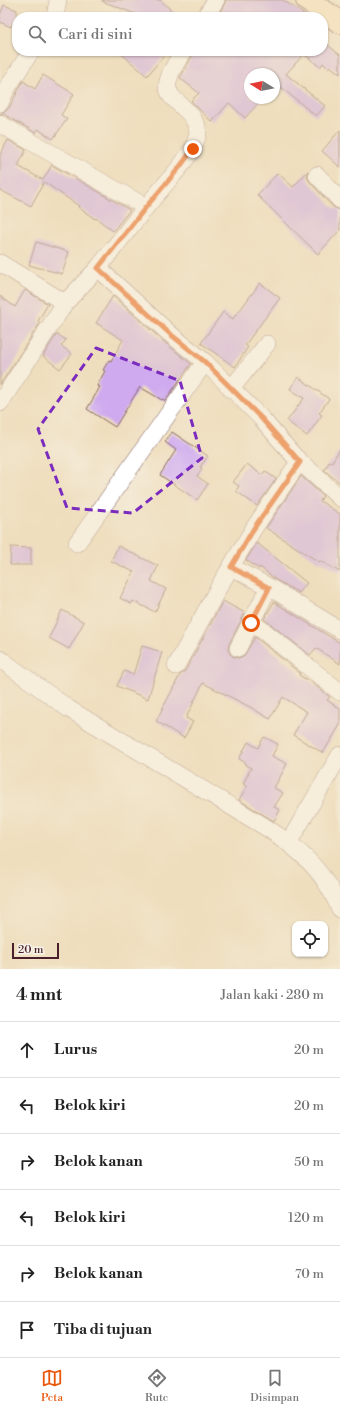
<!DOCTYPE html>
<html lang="id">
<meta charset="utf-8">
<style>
:root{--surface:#fff;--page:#f2f2f2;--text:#222;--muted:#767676;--line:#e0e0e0;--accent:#ea580c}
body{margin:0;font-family:"Libre Bodoni",serif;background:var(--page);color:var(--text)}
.controls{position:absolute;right:12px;bottom:12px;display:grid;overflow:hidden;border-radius:8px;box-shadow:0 1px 3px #0004}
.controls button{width:36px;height:36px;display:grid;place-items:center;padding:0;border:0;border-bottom:1px solid var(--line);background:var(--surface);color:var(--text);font:20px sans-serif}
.compass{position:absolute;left:244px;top:68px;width:36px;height:36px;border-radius:50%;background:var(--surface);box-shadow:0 1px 3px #0004;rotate:280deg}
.scale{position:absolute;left:12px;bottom:10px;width:47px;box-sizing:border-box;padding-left:4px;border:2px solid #4a1f2b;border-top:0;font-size:11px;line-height:14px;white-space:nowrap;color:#4a1f2b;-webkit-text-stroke:3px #f7f3e8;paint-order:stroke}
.stop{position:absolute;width:12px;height:12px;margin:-9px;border:3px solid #ea580c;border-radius:50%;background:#fff}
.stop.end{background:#ea580c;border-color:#fff;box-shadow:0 1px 4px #0008}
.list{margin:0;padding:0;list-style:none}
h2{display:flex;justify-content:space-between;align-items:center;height:52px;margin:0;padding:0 16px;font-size:17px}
h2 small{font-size:13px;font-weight:400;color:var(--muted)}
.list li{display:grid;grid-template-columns:26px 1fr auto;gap:12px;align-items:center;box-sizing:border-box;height:56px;padding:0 16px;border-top:1px solid var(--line)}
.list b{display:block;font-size:15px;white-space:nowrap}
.list em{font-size:13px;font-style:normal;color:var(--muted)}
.icon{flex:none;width:22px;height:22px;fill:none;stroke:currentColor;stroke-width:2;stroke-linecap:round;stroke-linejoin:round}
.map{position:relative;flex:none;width:340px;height:969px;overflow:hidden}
.search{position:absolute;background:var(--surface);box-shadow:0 1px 3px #0004;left:12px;right:12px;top:12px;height:44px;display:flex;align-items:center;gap:10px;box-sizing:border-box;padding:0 14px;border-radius:16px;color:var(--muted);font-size:15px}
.sheet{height:388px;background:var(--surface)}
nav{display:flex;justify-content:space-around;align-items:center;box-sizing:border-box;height:56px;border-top:1px solid var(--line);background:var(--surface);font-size:11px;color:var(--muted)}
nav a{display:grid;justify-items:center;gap:2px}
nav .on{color:var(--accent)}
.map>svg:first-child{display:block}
</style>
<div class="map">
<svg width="340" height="969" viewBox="0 0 340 969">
<rect width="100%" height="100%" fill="#f7f3e8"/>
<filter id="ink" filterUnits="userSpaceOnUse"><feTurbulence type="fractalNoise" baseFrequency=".025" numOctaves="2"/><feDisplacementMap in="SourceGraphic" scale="8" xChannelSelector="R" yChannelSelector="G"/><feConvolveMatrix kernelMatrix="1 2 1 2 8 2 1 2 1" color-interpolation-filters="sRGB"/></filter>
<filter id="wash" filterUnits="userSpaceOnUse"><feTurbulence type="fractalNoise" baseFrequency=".012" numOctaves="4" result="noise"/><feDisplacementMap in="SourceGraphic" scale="16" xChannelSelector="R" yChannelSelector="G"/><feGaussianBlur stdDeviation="0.9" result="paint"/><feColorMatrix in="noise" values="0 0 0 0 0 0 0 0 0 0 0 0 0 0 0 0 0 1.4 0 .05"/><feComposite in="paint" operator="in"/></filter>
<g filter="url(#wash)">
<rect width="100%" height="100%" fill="#efdebe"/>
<g id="blocks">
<path fill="#cfaaef" d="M102,0H160L179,17H143L102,1Z
M226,0H283L308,17H217L224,5Z
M4,5L17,10V25L13,23L11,27L0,22V15Z
M323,41L340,55V74L330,66L328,68L323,63L320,67L304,54L286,74L325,106L316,116L277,84L274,87V74H250V98H263L245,118L229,103L212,122L191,101L199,93L180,78L192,56L193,51H323Z
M118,51H168L147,76Z
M43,75L74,94L61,115L67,119L53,139L38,129L36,133L5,115L0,114L6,111L9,108L23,81L35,89Z
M340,130V167L322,151Z
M8,140L26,150L18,166L43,180L52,165L130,210L113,231L96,218L95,219L78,207L79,206L44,182L31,206L0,190V155Z
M308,171L307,177L310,182L333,207L340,210V230L318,254L257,195L278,173L293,187Z
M36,242L69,252L62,274L29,265Z
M260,283L280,298L245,345L248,347L235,367L201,343L223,312L233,319L236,314H237Z
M25,290L48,304L38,321L40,323L0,385V296L15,307Z
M113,296L162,340L191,364L165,401L163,399L162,400L140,387L115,427L87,409L100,387L97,386L105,371L103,370L109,360L111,361L123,340L96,323Z
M57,334L66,340L61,346L72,354L60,369L43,356Z
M298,377L329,399L319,413L322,415L307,436L287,421L304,398L290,389Z
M172,432L208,456L200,467L202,468L197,476L208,484L197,500L160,475L176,450L165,442Z
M340,449V483L324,470L330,461L332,462Z
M247,464L262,475L265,471L276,479L257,506L236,491L239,486L233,482Z
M301,476L323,496L320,501L340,514V572L320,561L319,562L266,528Z
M257,543L307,583L299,593L276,580L260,567L259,569L246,560Z
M118,546L158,566L151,581L166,589L155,612L133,601L131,604L120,598L134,572L111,561Z
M11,547L31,548V565H10Z
M223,601L245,613L229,644L228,649L230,654L234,657L238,658L244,656L255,637L300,673L299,675L312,683L330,697L327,700L340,709V725L323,753L293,735L307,712L283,697L270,719L250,707L203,683L186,718L193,722L184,738L156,721L180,675L185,671Z
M274,602L340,643V664L316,648L310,655L264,619Z
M62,610L84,622L69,649L49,638Z
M142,646L162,652L148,699L117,686L124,671L133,675Z
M264,737L278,744L272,756L287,764L274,788L283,793L274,807L280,810L274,821L239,800L247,786L243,784L251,768L245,765L246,763L239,759L248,742L258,748Z"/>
</g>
</g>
<g filter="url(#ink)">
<use href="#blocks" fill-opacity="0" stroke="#84625e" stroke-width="1"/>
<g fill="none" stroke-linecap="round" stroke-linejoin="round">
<g stroke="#84625e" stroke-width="18">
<path id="minor" d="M55,17L58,0
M205,17L216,0
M0,103L6,90L31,51
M0,124L146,207
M317,175L340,200
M0,263L65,303
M98,268L169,333L205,362L262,419L294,456L340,498
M231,389L267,344
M0,403L65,303L98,268L146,207L179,168L193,149L198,134L197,126L191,115L171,96L167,87L168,81L171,72L183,51
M77,543L205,362
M231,567L269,587L340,630
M251,623L265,632L340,692
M238,648L269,587
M0,659L69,709L267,828C290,843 312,860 327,884C332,891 336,901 340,909
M176,666L220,585L254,528L299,462
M289,842L340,755"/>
</g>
<g stroke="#84625e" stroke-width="24">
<path id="secondary" d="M307,0L340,22"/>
</g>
<use href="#minor" stroke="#fff" stroke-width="17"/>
<use href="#secondary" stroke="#fbe6c4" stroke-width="22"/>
</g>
</g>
<g fill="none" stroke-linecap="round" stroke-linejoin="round" filter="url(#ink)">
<path stroke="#ea580c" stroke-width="5" d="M193,149L179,168L146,207L98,268L169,333L205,362L262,419L300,462L254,528L231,567L269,588L251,623"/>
</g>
<path d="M0 0H340V969H0ZM96,348L180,381L202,458L133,513L67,508L38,429Z" fill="#efdebe" fill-opacity=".55" fill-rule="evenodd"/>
<path fill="none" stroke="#7b2cbf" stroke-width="3" stroke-dasharray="8 5" stroke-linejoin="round" d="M96,348L180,381L202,458L133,513L67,508L38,429Z"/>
</svg>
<div class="controls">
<button><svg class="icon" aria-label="locate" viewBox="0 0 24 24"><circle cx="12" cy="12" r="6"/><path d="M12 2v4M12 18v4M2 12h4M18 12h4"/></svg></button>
</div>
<svg class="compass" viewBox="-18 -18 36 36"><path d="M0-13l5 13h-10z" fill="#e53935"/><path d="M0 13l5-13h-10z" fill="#767676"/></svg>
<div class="scale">20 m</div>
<div class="stop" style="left:251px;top:623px"></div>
<div class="stop end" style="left:193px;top:149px"></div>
<div class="search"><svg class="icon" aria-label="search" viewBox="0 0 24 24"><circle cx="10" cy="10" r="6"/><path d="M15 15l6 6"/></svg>Cari di sini</div>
</div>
<section class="sheet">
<h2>4 mnt<small>Jalan kaki · 280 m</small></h2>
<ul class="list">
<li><svg class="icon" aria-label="ahead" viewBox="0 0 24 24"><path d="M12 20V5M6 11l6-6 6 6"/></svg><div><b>Lurus</b></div><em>20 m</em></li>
<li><svg class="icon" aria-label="left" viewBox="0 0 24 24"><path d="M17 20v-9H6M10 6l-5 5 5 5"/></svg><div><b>Belok kiri</b></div><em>20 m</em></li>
<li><svg class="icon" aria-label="right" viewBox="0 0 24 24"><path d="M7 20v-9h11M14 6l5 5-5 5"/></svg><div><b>Belok kanan</b></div><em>50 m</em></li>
<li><svg class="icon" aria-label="left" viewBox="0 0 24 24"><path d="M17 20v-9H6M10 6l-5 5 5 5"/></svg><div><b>Belok kiri</b></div><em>120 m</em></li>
<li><svg class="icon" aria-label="right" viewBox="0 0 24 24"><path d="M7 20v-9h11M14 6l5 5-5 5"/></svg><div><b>Belok kanan</b></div><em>70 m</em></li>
<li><svg class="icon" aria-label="arrive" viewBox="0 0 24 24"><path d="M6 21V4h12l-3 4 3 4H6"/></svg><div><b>Tiba di tujuan</b></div></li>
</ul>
</section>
<nav>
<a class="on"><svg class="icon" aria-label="map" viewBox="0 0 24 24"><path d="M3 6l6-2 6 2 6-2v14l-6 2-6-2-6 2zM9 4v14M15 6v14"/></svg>Peta</a>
<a><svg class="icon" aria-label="directions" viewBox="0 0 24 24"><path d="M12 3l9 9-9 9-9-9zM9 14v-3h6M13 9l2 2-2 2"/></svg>Rute</a>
<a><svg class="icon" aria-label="saved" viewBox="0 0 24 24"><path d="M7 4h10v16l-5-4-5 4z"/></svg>Disimpan</a>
</nav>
